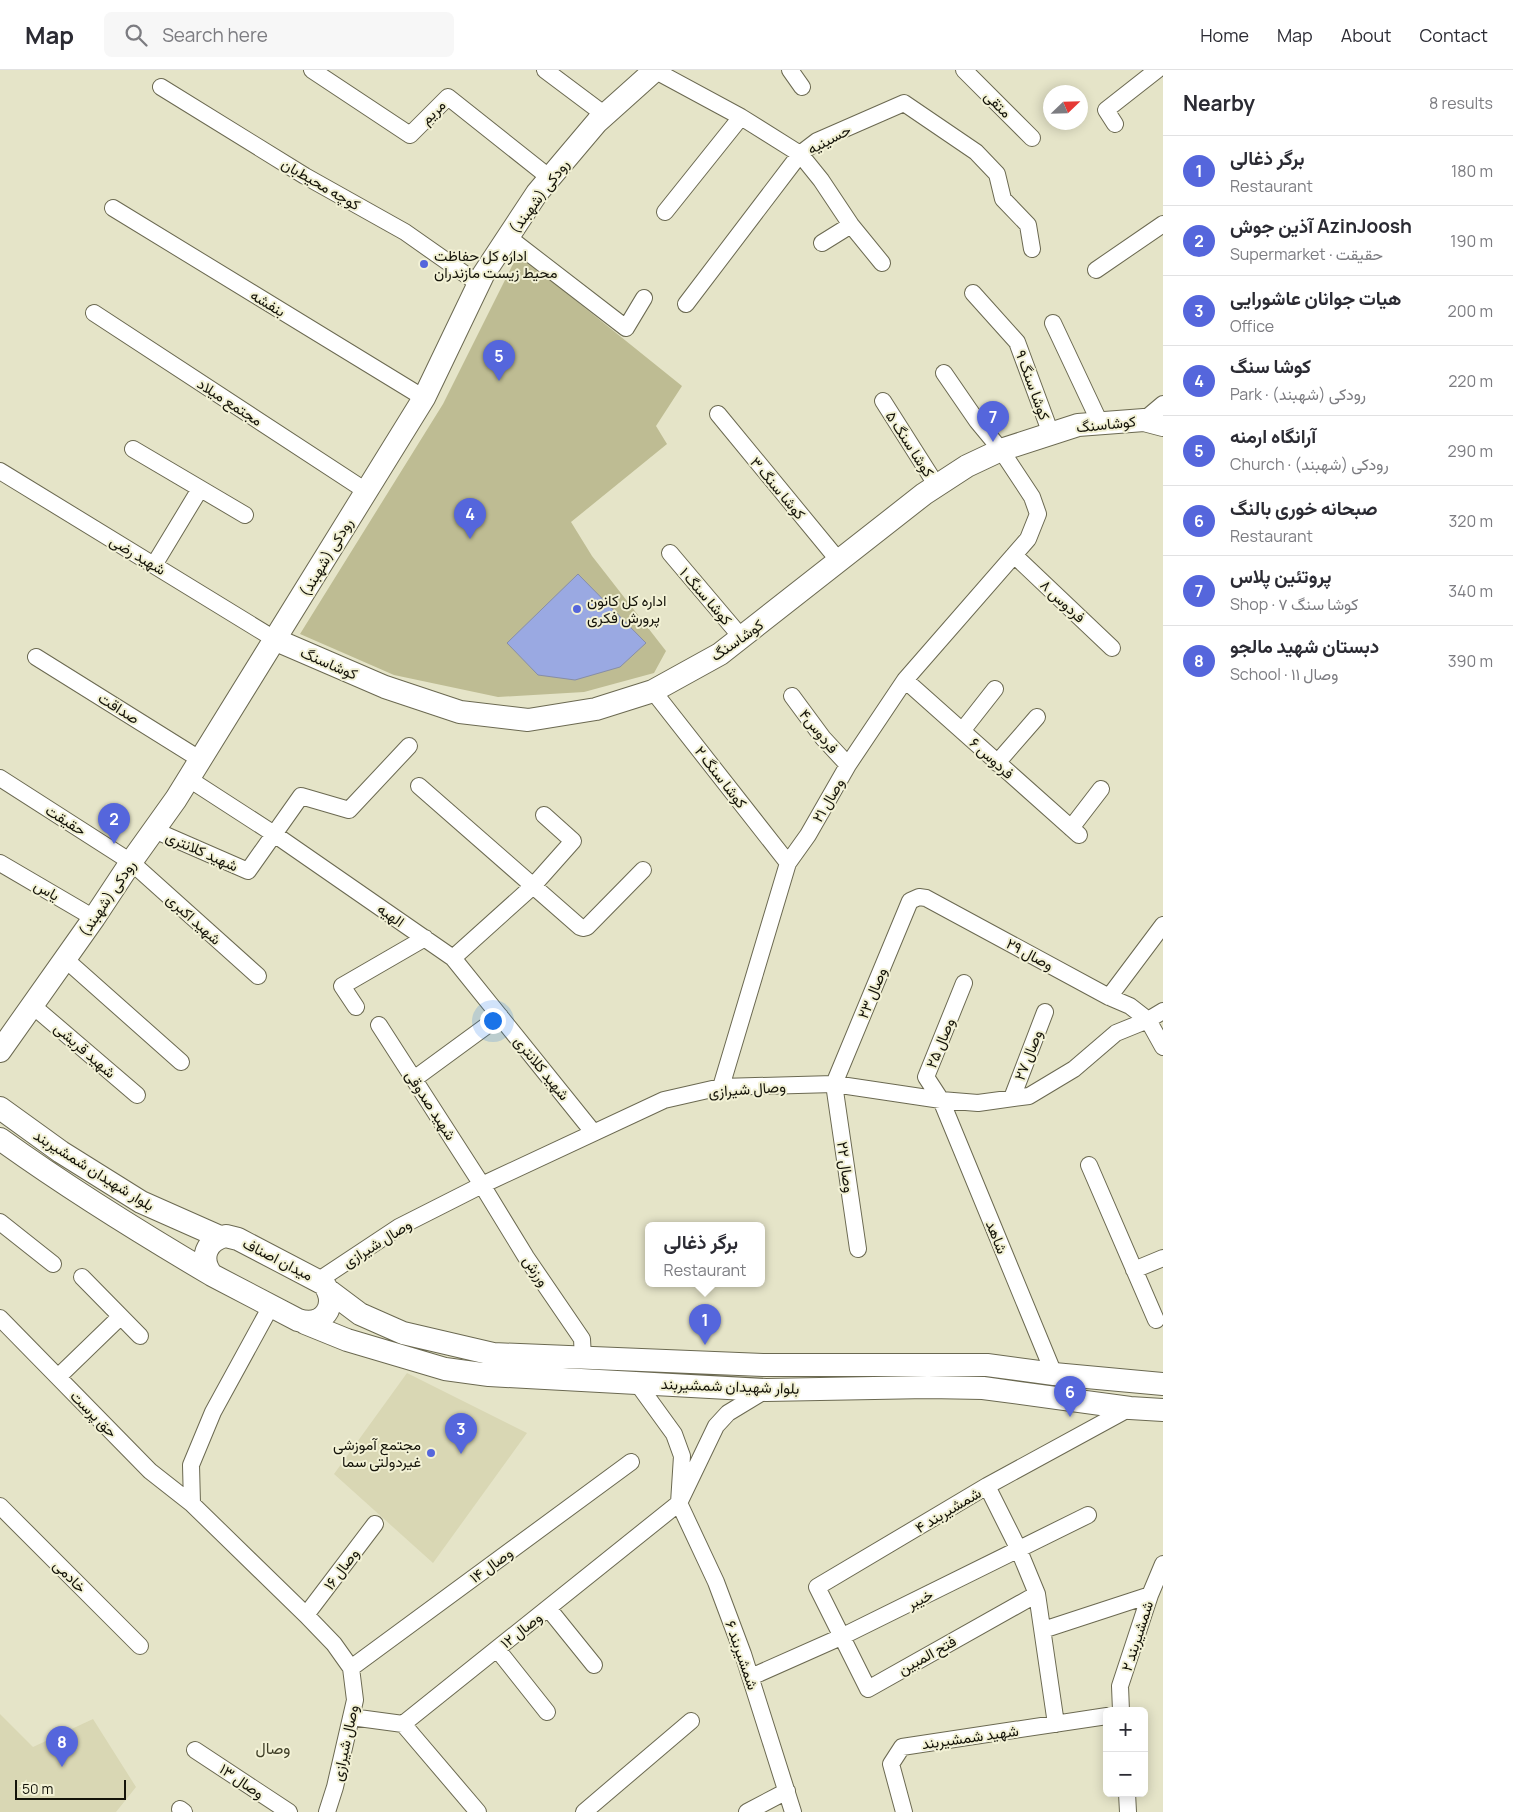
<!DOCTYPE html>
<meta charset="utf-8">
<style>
:root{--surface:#fff;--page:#f7f7f7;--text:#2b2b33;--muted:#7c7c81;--line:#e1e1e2;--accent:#5566dc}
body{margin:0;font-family:Manrope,Vazirmatn,sans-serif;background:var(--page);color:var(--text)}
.controls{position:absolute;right:15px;bottom:15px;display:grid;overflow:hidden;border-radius:8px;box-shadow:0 2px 12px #0003}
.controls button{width:45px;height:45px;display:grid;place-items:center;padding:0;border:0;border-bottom:1px solid var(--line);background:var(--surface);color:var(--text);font:25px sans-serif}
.compass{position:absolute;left:1043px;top:15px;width:45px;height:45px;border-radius:50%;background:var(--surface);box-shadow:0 2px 12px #0003;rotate:67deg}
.scale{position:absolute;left:15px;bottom:12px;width:111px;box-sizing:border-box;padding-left:5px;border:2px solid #141309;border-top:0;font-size:14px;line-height:18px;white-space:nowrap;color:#141309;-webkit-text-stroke:4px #f2f1d5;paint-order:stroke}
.you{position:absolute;left:492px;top:950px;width:18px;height:18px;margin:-12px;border:4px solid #fff;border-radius:50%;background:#1a73e8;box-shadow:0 0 0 8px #1a73e833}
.badge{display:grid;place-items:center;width:32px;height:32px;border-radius:50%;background:var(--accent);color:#fff;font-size:16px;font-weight:700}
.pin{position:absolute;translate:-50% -41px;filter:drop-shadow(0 1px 2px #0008)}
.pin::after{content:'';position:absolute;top:26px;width:18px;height:15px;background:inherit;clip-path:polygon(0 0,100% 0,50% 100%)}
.popup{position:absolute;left:645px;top:1152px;width:120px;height:65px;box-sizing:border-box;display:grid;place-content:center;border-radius:8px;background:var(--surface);filter:drop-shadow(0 1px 4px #0005);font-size:16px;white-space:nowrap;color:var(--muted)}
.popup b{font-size:19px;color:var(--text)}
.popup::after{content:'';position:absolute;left:50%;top:100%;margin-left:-10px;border:10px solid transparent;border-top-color:var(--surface)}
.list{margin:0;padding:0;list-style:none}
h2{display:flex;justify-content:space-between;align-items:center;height:65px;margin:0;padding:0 20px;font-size:21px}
h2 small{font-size:16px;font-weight:400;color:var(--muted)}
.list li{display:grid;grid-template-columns:32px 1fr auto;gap:15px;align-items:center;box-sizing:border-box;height:70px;padding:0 20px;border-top:1px solid var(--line)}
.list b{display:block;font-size:19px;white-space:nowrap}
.list p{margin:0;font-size:16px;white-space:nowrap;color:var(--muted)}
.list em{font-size:16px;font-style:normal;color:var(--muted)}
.icon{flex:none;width:28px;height:28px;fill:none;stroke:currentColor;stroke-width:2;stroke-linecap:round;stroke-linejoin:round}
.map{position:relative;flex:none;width:1163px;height:1742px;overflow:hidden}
header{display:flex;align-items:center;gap:30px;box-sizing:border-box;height:70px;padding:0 25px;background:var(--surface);border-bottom:1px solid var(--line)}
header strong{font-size:24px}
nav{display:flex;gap:28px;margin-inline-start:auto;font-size:18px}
.search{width:350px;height:45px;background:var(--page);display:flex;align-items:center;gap:12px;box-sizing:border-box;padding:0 18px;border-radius:8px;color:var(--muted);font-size:19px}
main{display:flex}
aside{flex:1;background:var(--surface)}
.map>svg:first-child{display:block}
</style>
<header>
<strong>Map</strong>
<div class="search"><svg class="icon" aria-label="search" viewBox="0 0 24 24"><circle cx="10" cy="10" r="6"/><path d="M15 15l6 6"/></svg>Search here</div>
<nav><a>Home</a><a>Map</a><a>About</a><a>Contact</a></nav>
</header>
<main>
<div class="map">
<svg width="1163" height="1742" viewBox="0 0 1163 1742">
<rect width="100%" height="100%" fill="#e5e4c8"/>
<path fill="#d9d7b4" d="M407,1303L527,1363L433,1493L334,1404Z
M0,1644L33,1677L93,1649L136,1717L116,1742H0Z"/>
<path fill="#bebc93" d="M518,184L682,316L656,356L667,374L571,452L592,486L666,581L654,603L584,622L498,627L394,605L300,564L443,334Z"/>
<path fill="#9aa9e2" stroke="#878ea6" d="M578,504L646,573L620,597L575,610L538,605L507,573Z"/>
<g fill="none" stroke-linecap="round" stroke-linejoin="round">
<g stroke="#6b6951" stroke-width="18">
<path id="minor" d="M312,0L410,65L448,27L550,108
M545,0L605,45
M654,0L741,47L800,84L817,71L904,33L976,82L997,104L1003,129L1028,155L1032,179
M790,0L802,17
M964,0L1032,68
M161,17L305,106L405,162L479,214
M1115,54L1106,40L1157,0
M113,138L424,328
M665,142L741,47
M508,167L626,258L644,228
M822,173L851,155
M1096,200L1163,154
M973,223L1017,272L1051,364
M686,234L800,84L821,110L851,155L882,193
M94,243L366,421
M1053,253L1100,353
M883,331L937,416
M718,344L839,491
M1144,350L1163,334
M133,379L245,445
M0,401L276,570
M670,483L742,568
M1014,485L1112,578
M154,495L200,419
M36,587L201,690
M905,610L1079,765
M653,621L788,793
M792,626L823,668L848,695
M962,661L995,619
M997,693L1037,647
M0,708L131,792L258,906
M189,709L274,764L453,888L533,816L573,771L544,745
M419,716L580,857L583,858L587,857L643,800
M1071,758L1101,719
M154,760L248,801L301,726L349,740L409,676
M0,793L94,848
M453,888L593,1062
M65,889L181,992
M964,913L926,1007L941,1030L1054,1304
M1109,927L1163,855
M33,936L137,1025
M356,937L342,916L425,868
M379,955L482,1115L526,1187L582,1269L583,1288
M414,1009L500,946
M721,1017L788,793L808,765L848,695L905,610L1028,469L1038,444L1032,427L1001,380L977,351L944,303
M1012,1028L1045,942
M1089,1095L1156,1250
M0,1152L53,1194
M858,1179L834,1014L910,831L919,827L926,828L1109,927L1130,936L1148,950L1163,977
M1134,1200L1163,1188
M82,1207L140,1266
M319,1210L399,1157L482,1115L664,1030L721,1017L834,1014L941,1030L978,1033L1029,1026L1074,999L1116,963L1148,950L1163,941
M0,1248L150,1401L192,1434L306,1545L334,1574L351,1598L355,1630L335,1717L327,1742
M58,1307L120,1247
M637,1313L674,1364L682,1386L679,1433L716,1512L743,1584L793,1742
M987,1416L1018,1478L1037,1524L1056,1654
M192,1434L191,1395L213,1342L271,1236
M0,1436L140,1576
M1037,1524L868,1619L817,1517L987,1416L1130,1338
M548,1538L594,1595
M306,1545L375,1454
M1043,1560L1150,1525
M497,1579L547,1642
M351,1598L631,1392
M751,1607L841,1567L1088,1445
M1121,1641L1120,1616L1150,1525L1163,1494
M351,1647L403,1654L679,1433L716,1356L728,1343L766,1320
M403,1654L478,1742
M195,1680L289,1742
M1127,1723L1128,1742
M180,1739L184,1742
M584,1742L691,1651
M747,1742L787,1721
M904,1742L891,1694L902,1677L1107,1646"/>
</g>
<g stroke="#6b6951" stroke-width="24">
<path id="secondary" d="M276,570L385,617L460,642L528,650L596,639L653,621L720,584L924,424L967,396L1001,380L1078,355L1144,350L1163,355
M0,981L94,848L131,792L176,729L424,328L483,205L537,123L597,52L655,0
M0,1038L61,1082L141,1132L220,1167
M0,1069C68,1118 139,1162 212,1205
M226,1166L238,1169L324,1214C339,1236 323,1258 298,1250L212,1205C199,1189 206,1170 226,1166Z
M328,1220L360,1244L403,1263L493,1284L763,1295H987L1054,1304L1163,1314
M305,1253L347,1270L445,1299L489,1305L766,1320L928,1317L983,1318L1130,1338L1163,1340"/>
</g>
<use href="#minor" stroke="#fff" stroke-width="16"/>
<use href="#secondary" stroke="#fff" stroke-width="22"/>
</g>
<g fill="#5566dc" stroke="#f2f1d5" stroke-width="2">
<circle cx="424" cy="194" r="5"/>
<circle cx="577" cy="539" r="5"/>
<circle cx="431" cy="1383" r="5"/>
</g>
<g text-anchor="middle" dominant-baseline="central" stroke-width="4" stroke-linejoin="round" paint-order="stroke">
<g font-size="15" fill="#141309" stroke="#f2f1d5">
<text transform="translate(998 34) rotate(45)">متقی</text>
<text transform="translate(433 42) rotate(-45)">مریم</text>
<text transform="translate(829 69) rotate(-28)">حسینیه</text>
<text transform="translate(321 114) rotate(30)">کوچه محیط‌بان</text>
<text transform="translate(539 126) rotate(-53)">رودکی (شهبند)</text>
<text transform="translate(268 233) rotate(31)">بنفشه</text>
<text transform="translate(1033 315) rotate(70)">کوشا سنگ ۹</text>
<text transform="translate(230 332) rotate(33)">مجتمع میلاد</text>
<text transform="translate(1106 354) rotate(-6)">کوشاسنگ</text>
<text transform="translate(910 374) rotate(57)">کوشا سنگ ۵</text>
<text transform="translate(778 418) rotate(50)">کوشا سنگ ۳</text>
<text transform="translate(138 485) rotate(31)">شهید رضی</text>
<text transform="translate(326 487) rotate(-59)">رودکی (شهبند)</text>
<text transform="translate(706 526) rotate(49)">کوشا سنگ ۱</text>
<text transform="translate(1063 531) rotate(43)">فردوس ۸</text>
<text transform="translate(737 570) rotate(-35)">کوشاسنگ</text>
<text transform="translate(329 593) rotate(23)">کوشاسنگ</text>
<text transform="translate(119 638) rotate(32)">صداقت</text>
<text transform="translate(819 661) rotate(51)">فردوس۴</text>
<text transform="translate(992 688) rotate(42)">فردوس ۶</text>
<text transform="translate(721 707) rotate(52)">کوشا سنگ ۲</text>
<text transform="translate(828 730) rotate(-60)">وصال ۲۱</text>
<text transform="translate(66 750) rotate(32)">حقیقت</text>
<text transform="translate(202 781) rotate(24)">شهید کلانتری</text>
<text transform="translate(47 820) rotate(30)">یاس</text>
<text transform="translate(107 828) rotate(-56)">رودکی (شهبند)</text>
<text transform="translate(391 845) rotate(35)">الهیه</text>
<text transform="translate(194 849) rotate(42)">شهید اکبری</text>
<text transform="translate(1030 884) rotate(28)">وصال ۲۹</text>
<text transform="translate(872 923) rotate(-68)">وصال ۲۳</text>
<text transform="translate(940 973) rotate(-68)">وصال ۲۵</text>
<text transform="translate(85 980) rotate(41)">شهید قریشی</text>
<text transform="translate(1028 985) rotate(-69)">وصال ۲۷</text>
<text transform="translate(542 998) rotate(51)">شهید کلانتری</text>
<text transform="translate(747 1019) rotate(-4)">وصال شیرازی</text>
<text transform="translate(431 1035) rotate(57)">شهید صدوقی</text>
<text transform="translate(846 1097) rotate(82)">وصال ۲۲</text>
<text transform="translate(94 1100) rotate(32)">بلوار شهیدان شمشیربند</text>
<text transform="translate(997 1167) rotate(68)">شاهد</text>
<text transform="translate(377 1173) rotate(-32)">وصال شیرازی</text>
<text transform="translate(278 1189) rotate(27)">میدان اصناف</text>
<text transform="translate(536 1201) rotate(56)">ورزش</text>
<text transform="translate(730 1316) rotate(2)">بلوار شهیدان شمشیربند</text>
<text transform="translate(94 1344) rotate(45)">حق پرست</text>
<text transform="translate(948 1440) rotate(-31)">شمشیربند ۴</text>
<text transform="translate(491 1495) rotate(-36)">وصال ۱۴</text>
<text transform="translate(341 1499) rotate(-53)">وصال ۱۶</text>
<text transform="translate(70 1506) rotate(45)">خادمی</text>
<text transform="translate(920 1529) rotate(-26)">خیبر</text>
<text transform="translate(521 1560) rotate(-39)">وصال ۱۲</text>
<text transform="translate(1137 1566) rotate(-72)">شمشیربند ۲</text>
<text transform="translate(742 1585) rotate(71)">شمشیربند ۶</text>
<text transform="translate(927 1585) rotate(-29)">فتح المبین</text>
<text transform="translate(970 1667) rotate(-8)">شهید شمشیربند</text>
<text transform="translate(345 1673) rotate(-78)">وصال شیرازی</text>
<text transform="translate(242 1711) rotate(34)">وصال ۱۳</text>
</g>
<g font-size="15" fill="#141309" stroke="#f2f1d5" text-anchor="start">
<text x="434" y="185">اداره کل حفاظت<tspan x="434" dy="17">محیط زیست مازندران</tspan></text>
<text x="587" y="530">اداره کل کانون<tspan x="587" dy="17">پرورش فکری</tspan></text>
<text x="421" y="1374" text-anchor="end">مجتمع آموزشی<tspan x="421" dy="17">غیردولتی سما</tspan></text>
</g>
<g font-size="16" fill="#3f3e27" stroke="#f2f1d5">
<text x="273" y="1678">وصال</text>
</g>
</g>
</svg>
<div class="controls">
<button>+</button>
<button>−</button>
</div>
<svg class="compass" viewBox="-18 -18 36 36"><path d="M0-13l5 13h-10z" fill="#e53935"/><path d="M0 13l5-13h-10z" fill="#7c7c81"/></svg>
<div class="scale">50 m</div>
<div class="you"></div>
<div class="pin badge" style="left:705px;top:1275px">1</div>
<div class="popup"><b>برگر ذغالی</b>Restaurant</div>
<div class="pin badge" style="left:114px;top:774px">2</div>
<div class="pin badge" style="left:461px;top:1384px">3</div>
<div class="pin badge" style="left:470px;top:469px">4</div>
<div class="pin badge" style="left:499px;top:311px">5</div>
<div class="pin badge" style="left:1070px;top:1347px">6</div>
<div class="pin badge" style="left:993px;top:372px">7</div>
<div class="pin badge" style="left:62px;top:1697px">8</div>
</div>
<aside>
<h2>Nearby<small>8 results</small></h2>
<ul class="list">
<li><span class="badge">1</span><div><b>برگر ذغالی</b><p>Restaurant</p></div><em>180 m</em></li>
<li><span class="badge">2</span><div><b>آذین جوش AzinJoosh</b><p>Supermarket · حقیقت</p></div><em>190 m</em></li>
<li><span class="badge">3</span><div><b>هیات جوانان عاشورایی</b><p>Office</p></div><em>200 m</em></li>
<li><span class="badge">4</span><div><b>کوشا سنگ</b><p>Park · رودکی (شهبند)</p></div><em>220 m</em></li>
<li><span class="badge">5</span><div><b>آرانگاه ارمنه</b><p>Church · رودکی (شهبند)</p></div><em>290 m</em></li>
<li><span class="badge">6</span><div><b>صبحانه خوری بالنگ</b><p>Restaurant</p></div><em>320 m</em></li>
<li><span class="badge">7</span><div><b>پروتئین پلاس</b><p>Shop · کوشا سنگ ۷</p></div><em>340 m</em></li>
<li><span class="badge">8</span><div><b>دبستان شهید مالجو</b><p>School · وصال ۱۱</p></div><em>390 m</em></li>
</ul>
</aside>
</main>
